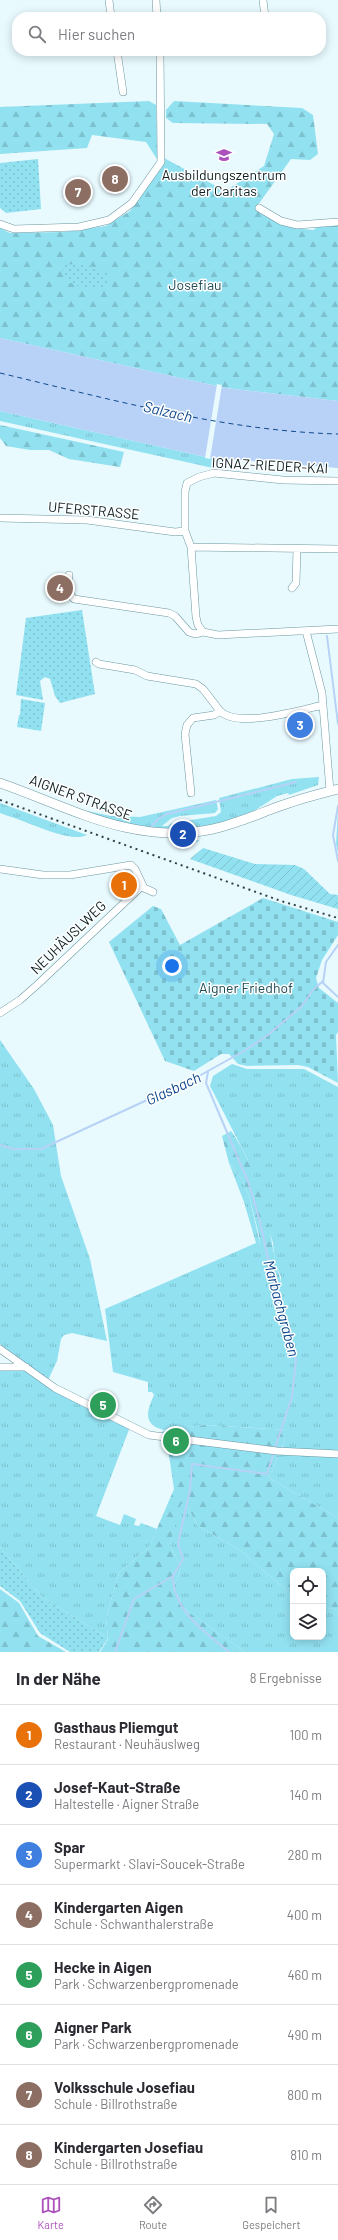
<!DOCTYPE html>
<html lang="de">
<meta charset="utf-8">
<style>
:root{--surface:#fff;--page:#f7f7f7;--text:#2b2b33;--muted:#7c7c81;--line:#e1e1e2;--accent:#ac51bc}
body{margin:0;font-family:Barlow,sans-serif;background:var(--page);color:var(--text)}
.controls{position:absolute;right:12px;bottom:12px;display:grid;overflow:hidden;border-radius:8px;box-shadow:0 2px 10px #0003}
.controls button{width:36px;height:36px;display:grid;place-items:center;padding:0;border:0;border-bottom:1px solid var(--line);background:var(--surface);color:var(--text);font:20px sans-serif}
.you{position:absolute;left:172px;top:966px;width:14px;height:14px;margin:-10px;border:3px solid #fff;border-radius:50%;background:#1a73e8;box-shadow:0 0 0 6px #1a73e833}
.badge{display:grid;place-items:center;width:26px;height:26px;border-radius:50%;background:var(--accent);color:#fff;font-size:13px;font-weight:700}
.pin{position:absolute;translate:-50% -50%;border:2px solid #fff;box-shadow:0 1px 4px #0006}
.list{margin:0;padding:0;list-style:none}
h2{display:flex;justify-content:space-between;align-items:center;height:52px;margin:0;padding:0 16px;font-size:17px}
h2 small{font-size:13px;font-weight:400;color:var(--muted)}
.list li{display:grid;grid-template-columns:26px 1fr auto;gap:12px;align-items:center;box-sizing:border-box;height:60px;padding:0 16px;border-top:1px solid var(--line)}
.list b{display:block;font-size:15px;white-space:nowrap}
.list p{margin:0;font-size:13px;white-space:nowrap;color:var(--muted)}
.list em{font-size:13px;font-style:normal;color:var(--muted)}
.icon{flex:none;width:22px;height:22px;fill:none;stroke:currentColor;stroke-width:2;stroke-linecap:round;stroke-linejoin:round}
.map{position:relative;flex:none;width:338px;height:1652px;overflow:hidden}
.search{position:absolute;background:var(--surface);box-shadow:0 2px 10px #0003;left:12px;right:12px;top:12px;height:44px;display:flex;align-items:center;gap:10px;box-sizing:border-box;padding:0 14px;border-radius:16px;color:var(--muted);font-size:15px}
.sheet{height:532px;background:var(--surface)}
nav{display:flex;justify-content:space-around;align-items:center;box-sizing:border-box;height:56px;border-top:1px solid var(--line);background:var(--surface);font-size:11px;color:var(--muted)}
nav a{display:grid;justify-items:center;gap:2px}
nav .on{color:var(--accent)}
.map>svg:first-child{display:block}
</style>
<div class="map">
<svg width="338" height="1652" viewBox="0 0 338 1652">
<defs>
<pattern id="grass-tufts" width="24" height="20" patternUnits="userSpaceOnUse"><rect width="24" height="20" fill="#92e1f1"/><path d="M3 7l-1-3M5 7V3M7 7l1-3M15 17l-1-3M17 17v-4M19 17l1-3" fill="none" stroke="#7dc1ce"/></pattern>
<pattern id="forest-firs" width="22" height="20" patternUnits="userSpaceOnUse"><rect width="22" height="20" fill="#92e1f1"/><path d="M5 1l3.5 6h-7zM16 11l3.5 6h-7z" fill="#7dc1ce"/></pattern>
<pattern id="cemetery-stones" width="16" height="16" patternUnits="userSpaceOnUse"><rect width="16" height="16" fill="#92e1f1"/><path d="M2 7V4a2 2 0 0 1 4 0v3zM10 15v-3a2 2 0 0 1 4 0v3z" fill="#7dc1ce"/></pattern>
<pattern id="park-dots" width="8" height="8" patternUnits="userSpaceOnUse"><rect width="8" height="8" fill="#92e1f1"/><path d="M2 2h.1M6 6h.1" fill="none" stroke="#7dc1ce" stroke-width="1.8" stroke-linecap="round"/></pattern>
<pattern id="garden-furrows" width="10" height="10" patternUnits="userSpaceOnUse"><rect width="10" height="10" fill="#92e1f1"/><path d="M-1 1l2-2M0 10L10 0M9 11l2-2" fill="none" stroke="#7dc1ce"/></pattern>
</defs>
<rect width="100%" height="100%" fill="#e8fafe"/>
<path fill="url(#grass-tufts)" d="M0,411L206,457L229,460L213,468L0,421Z
M319,777L318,785L289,795L288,793L277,796L254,811L227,822L188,830L136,827L78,809L111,816L140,817L216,800L218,809L215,813L180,816L172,818L162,826H168L172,823L216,816L221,812L219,798L292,779Z
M0,803L87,835C70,844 27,821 8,816L0,813Z
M338,812V853L336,844Z
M185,841L198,840L199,841L184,847H175L176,842Z
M0,1040L34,1089L53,1125L61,1176L90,1259L107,1341L72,1333L64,1335L61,1339L57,1361L48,1380L0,1344Z
M232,1064L247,1069H304L338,1087V1452L282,1448L288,1430L204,1425L164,1430C142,1425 147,1410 154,1395L152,1392H148V1382L113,1372L105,1309L256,1243L244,1202L229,1163L243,1181L249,1196L271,1290L280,1287L281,1277L275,1263L273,1243L247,1158L210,1086L213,1076Z
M0,1369H15L24,1371L130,1427L96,1516L120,1525L124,1514L136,1519L134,1525L139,1526L141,1523L157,1529L149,1547L119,1573L106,1618L108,1638L42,1597L0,1547Z
M279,1454L338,1457V1518L269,1478Z
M180,1504H186L198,1526L240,1550L293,1596V1637H323V1607L338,1610V1652H245L187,1611L173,1589L181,1568L170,1545Z"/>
<path fill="url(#forest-firs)" d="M149,101L156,105L157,146L166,159L225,191L264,166L274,134L267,124L173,123L166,118V110L174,101L302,108L313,115L318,154L310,160L291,159L255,209L295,228L313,230L321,225H338V401L226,388L0,338V228L10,233L64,232L106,226L130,211L162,167L146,142L92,135L87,148L0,154V107Z
M0,425L124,452L120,467L69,459L49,450H30L6,446L0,438Z
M231,1131C257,1167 268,1217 275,1260C277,1270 281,1277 281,1287L271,1290L263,1270L259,1235L249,1196L243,1181L229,1163L222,1136Z
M204,1425L289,1430L269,1478L338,1518V1610L323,1607V1571H293V1596L240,1550L198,1526L186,1504H181L170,1545L181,1568L173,1589L187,1611L245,1652H100L108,1639L106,1618L119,1573L149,1547L174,1489L167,1442L162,1432L167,1429Z
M0,1589L19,1603L38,1636L66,1652H0Z"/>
<path fill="url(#cemetery-stones)" d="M263,898L338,922V935L322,960L316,978L319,988L338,1003V1032L336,1035L338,1083L308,1067L298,1065L247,1066L238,1064L229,1054H221L194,1071L165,1061L109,942L153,906L161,909L180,945Z"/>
<path fill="url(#park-dots)" d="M38,159L41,209L6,213L0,208V163Z
M63,264L88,265L110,274L107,289H85L66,281L62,273Z
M82,610L95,694L60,703L55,696L50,679L45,677L40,681L43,700L16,695L26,618Z
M21,699L45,703L41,731L17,727L19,715H20Z
M0,1547L42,1597L108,1638L99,1652H70L40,1633L20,1601L0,1586Z"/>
<path fill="url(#garden-furrows)" d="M203,848L255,864L295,865L304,869L330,894L338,895V909L291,895L190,859Z"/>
<path fill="#b7d2f6" d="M0,338L226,388L338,401V468L206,457L0,411Z"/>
<path fill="#e8fafe" d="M217,384L222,385L210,459L205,458Z"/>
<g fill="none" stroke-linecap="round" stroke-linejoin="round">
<path stroke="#b7d2f6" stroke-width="2" d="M327,636L338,724
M338,806L333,835L338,861
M149,829L158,819L167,814L296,782
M338,945L326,962L323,983L338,997
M208,1072L206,1083L249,1184L260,1222L280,1314L289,1344L296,1360L292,1397L275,1448
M0,1145L13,1149H41L199,1076L244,1051L268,1035L302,1006L313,990L323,981
M173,1576C173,1611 205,1632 229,1652
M115,1652L134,1599L173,1576L183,1559L178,1544L190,1490L192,1464L267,1474L274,1452"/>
<path stroke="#0f488c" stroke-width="1" stroke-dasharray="5 4" stroke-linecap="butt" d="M0,373C109,399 225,431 338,434"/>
<g stroke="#6c97a1" stroke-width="8">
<path id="minor" d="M109,0L111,17
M156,0L157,17
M263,0L265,17
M117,51L123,92
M259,208L281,221L297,225L338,222
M0,224L14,229L79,227L109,220L132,203L161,162L160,51
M0,518L87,520L175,532L185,531
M191,547L338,549
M69,575L67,591L74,599L169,613L175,616L189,632L195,634L203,632L218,635L338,629
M292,588L296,583L297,549
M306,631L322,693L330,791
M203,632L198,625L196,617L191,547L185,531V492L187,483L199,477L214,473L283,480L338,481
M96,662L99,664L135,670L147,676L196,684L203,689L220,711
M191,793L185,734L187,725L193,718L214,715L220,711C237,729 301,710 323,705
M0,869L43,875H70L131,865L135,869L144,888L153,892
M0,1013L20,1000L37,985L142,886
M0,1349L55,1388L149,1435L277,1451L338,1454
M0,1367H26"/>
</g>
<g stroke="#6c97a1" stroke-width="10">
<path id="secondary" d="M0,783C71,808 136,846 213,829C236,824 258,814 280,806C299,799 318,794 338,789"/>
</g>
<use href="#minor" stroke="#fff" stroke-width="7"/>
<use href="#secondary" stroke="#fff" stroke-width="9"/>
<path stroke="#304245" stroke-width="2" stroke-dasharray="2 4" stroke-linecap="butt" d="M0,800L281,901L338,918"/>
</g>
<defs>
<g id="school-bare" transform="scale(1.2)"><path d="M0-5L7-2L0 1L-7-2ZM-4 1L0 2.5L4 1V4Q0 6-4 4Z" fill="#ac51bc" stroke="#fff" stroke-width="2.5" paint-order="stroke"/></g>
</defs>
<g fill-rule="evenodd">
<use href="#school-bare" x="224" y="155"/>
</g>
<g text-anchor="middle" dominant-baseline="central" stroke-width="3" stroke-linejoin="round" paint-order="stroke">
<g font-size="14" fill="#0b1d20" stroke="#fff">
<text x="224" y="174">Ausbildungszentrum<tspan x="224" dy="16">der Caritas</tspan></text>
</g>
<g font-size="14" fill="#204c55" stroke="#fff">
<text x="195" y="284">Josefiau</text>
<text x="246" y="987">Aigner Friedhof</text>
</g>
<g font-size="14" fill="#0b1d20" stroke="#fff">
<text transform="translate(270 465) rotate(3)">IGNAZ-RIEDER-KAI</text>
<text transform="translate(94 510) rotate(5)">UFERSTRASSE</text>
<text transform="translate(81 797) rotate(20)">AIGNER STRASSE</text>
<text transform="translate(68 937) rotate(-44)">NEUHÄUSLWEG</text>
</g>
<g font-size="15" font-style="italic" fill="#0f488c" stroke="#fff">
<text transform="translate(168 411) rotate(13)">Salzach</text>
<text transform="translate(173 1088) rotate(-25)">Glasbach</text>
<text transform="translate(282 1308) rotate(75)">Marbachgraben</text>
</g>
</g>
</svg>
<div class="controls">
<button><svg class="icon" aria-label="locate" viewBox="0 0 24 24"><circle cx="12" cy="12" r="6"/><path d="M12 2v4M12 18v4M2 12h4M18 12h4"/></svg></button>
<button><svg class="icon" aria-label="layers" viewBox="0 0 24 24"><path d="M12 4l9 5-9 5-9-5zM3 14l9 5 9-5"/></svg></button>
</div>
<div class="you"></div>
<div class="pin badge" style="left:124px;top:885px;background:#e8710a">1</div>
<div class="pin badge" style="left:183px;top:834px;background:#1a4fb4">2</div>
<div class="pin badge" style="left:300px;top:725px;background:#3f7fe0">3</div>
<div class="pin badge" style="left:60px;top:588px;background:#8d6e63">4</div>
<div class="pin badge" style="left:103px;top:1405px;background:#2e9e5b">5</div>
<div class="pin badge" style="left:176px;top:1441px;background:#2e9e5b">6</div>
<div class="pin badge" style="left:78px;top:192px;background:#8d6e63">7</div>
<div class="pin badge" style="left:115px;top:179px;background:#8d6e63">8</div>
<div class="search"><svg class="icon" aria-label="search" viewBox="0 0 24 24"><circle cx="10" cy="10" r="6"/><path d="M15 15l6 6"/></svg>Hier suchen</div>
</div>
<section class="sheet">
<h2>In der Nähe<small>8 Ergebnisse</small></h2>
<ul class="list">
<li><span class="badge" style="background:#e8710a">1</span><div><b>Gasthaus Pliemgut</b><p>Restaurant · Neuhäuslweg</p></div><em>100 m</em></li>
<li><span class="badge" style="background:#1a4fb4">2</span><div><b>Josef-Kaut-Straße</b><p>Haltestelle · Aigner Straße</p></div><em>140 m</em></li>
<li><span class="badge" style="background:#3f7fe0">3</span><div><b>Spar</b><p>Supermarkt · Slavi-Soucek-Straße</p></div><em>280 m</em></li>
<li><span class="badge" style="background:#8d6e63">4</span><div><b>Kindergarten Aigen</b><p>Schule · Schwanthalerstraße</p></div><em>400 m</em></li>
<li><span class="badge" style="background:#2e9e5b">5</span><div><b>Hecke in Aigen</b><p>Park · Schwarzenbergpromenade</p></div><em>460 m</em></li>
<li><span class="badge" style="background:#2e9e5b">6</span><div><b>Aigner Park</b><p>Park · Schwarzenbergpromenade</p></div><em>490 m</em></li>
<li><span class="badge" style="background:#8d6e63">7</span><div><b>Volksschule Josefiau</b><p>Schule · Billrothstraße</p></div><em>800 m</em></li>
<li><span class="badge" style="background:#8d6e63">8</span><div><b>Kindergarten Josefiau</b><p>Schule · Billrothstraße</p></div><em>810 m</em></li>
</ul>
</section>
<nav>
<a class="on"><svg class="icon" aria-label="map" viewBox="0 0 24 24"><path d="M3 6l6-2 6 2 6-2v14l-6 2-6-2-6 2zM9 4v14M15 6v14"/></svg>Karte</a>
<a><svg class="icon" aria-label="directions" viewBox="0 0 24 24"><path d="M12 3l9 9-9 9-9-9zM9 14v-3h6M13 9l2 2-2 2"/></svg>Route</a>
<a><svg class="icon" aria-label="saved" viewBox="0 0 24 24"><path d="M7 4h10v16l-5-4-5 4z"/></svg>Gespeichert</a>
</nav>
